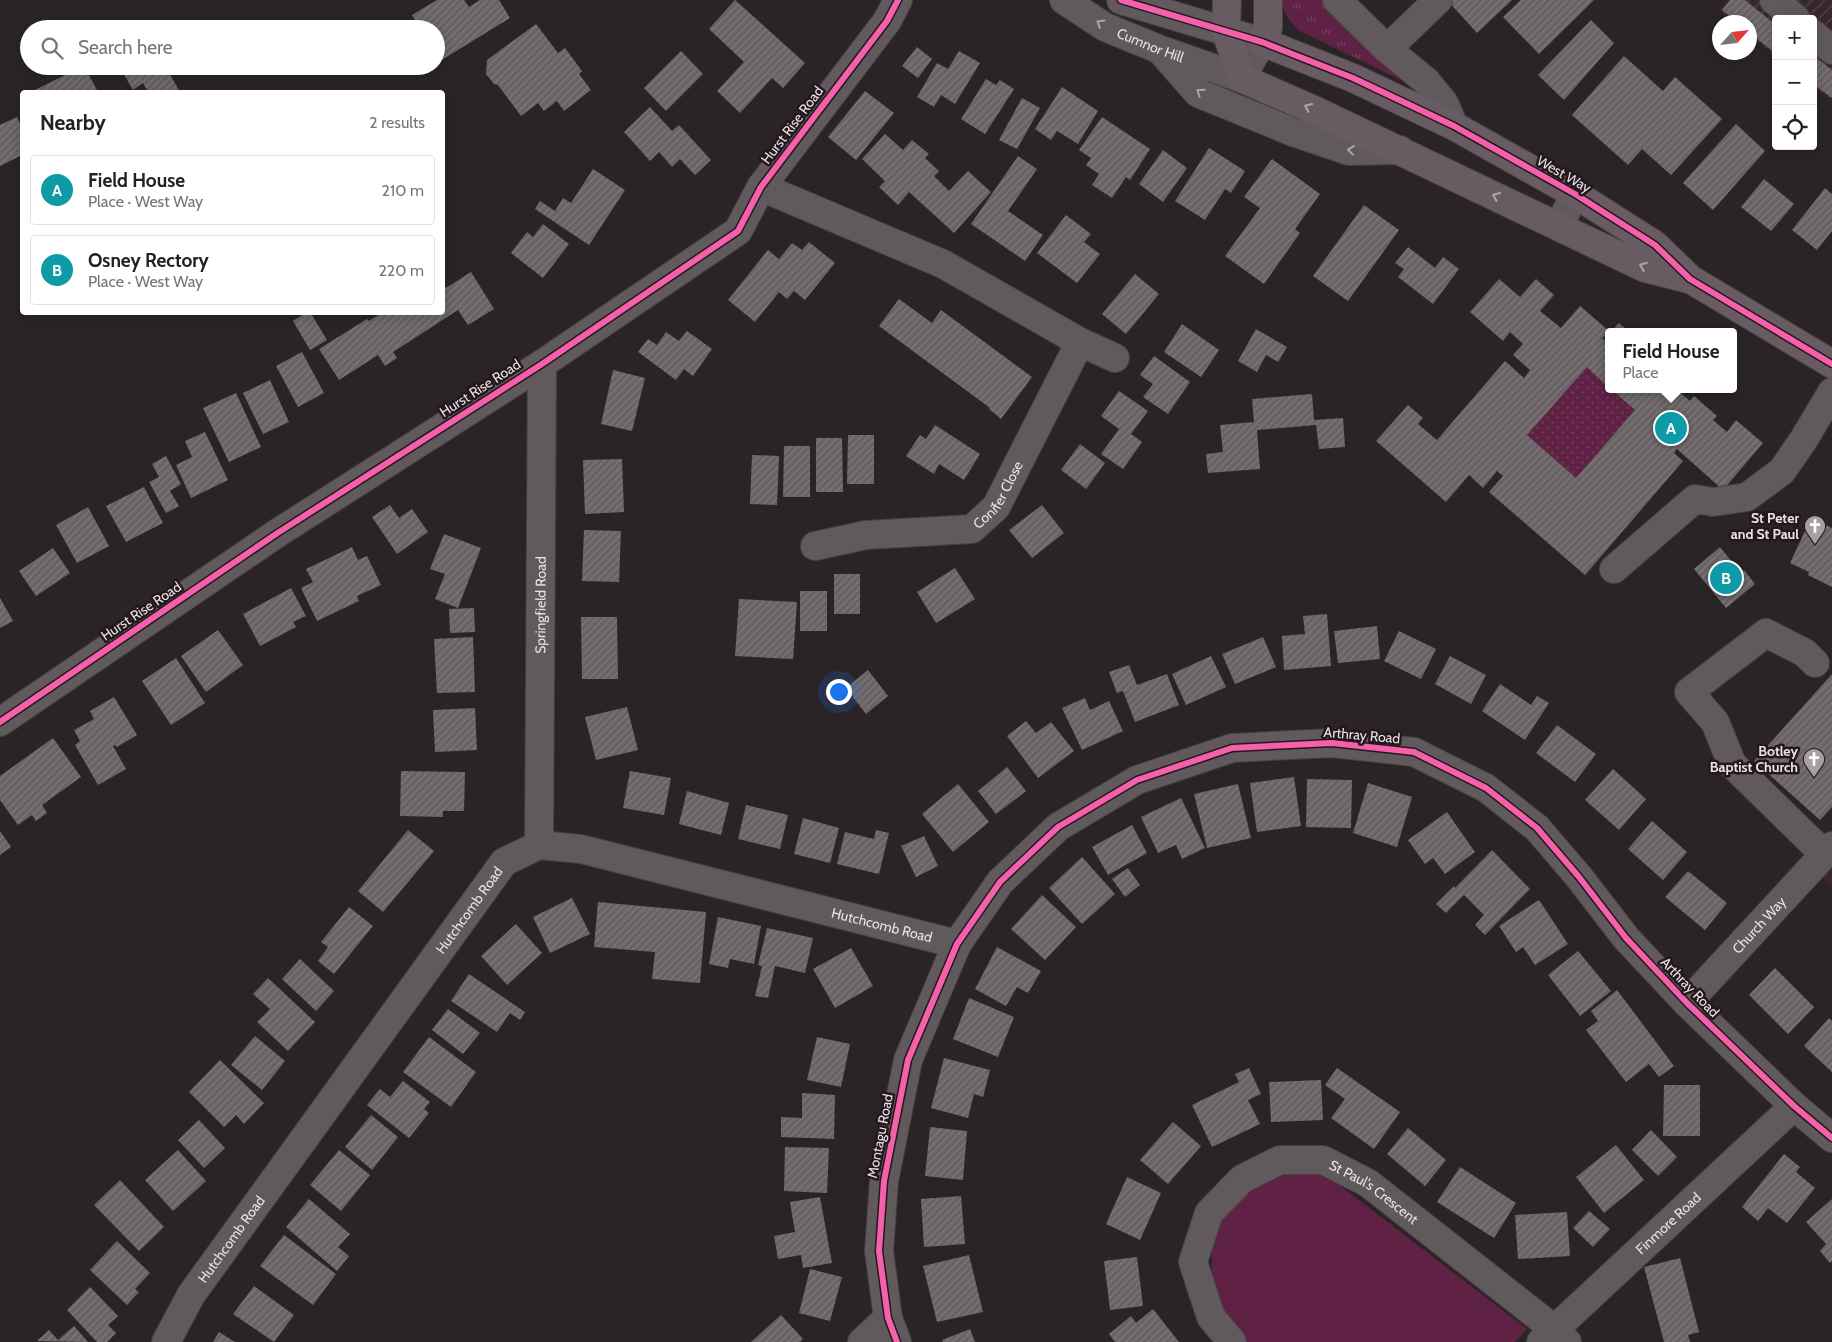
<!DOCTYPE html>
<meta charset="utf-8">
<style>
:root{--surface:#fff;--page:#f2f2f2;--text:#222;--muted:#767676;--line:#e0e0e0;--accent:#0b8043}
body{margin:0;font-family:Cabin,sans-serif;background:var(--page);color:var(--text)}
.controls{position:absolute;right:15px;top:15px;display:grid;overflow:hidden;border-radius:5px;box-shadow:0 2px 12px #0003}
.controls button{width:45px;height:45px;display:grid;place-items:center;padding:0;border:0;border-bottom:1px solid var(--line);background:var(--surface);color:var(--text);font:25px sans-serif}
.compass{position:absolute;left:1712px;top:15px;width:45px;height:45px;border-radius:50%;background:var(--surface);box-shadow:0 2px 12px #0003;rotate:63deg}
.you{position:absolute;left:838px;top:691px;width:18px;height:18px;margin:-12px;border:4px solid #fff;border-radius:50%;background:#1a73e8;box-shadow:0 0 0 8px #1a73e833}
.badge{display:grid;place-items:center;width:32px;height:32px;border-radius:50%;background:var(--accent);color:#fff;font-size:16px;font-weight:700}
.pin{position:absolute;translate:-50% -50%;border:2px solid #fff;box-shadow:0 1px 5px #0006}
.popup{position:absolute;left:1605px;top:328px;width:132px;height:65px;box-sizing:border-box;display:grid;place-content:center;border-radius:5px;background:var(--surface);filter:drop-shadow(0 1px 4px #0005);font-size:16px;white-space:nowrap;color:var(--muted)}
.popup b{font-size:19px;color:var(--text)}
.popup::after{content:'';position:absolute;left:50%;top:100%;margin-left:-10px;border:10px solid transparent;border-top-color:var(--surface)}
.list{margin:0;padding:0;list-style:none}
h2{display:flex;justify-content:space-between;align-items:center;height:65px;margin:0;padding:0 20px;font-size:21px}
h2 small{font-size:16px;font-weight:400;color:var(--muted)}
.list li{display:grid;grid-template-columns:32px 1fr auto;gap:15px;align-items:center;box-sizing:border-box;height:70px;margin:0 10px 10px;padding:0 10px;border:1px solid var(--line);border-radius:5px}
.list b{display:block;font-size:19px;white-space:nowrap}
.list p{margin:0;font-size:16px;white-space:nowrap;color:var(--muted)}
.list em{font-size:16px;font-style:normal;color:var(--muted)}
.icon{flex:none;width:28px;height:28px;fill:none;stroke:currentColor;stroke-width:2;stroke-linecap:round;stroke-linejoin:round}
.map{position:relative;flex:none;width:1832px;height:1342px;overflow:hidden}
.search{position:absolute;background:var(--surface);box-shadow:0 2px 12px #0003;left:20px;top:20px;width:425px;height:55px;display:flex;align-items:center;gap:12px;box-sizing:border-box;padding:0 18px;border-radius:28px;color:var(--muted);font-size:19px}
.panel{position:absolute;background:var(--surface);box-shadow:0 2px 12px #0003;left:20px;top:90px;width:425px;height:225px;border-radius:5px}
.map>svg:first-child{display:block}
</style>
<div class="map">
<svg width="1832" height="1342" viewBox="0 0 1832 1342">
<defs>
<pattern id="industrial-furrows" width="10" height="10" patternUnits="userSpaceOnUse" patternTransform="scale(1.25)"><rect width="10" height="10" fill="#37262e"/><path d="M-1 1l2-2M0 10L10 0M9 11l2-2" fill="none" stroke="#54454c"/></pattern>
<pattern id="grass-tufts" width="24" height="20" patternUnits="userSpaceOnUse" patternTransform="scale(1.25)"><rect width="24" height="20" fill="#5f2144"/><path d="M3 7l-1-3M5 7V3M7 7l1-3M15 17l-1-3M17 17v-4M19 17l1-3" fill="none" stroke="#76415f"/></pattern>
<pattern id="garden-dots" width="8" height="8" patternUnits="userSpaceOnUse" patternTransform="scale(1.25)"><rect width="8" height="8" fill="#5f2144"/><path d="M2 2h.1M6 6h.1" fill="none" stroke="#76415f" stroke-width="1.8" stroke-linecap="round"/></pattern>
<pattern id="building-hatch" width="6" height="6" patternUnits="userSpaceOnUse" patternTransform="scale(1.25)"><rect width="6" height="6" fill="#696365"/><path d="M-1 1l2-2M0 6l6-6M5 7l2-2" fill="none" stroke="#7f797b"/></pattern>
</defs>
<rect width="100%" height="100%" fill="#2b2427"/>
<path fill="#37262e" d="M1832,863V886L1820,876Z"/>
<path fill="url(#industrial-furrows)" d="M1727,0H1832V100L1813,87V19H1776V57L1750,35V22H1734L1718,10Z"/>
<path fill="url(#grass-tufts)" d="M1280,0H1323L1407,83L1298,30L1287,17Z"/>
<path fill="#5f2144" d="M1312,1164L1527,1329L1515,1342H1240L1212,1310V1231L1249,1182Z"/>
<path fill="url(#garden-dots)" d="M1587,367L1608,387V389H1611L1635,410L1576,478L1527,435Z"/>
<path fill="url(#building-hatch)" d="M437,0H464L469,7L480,0H499L510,18L440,61L436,55V29H420L412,15Z
M735,0L805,63L783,88L772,78L740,113L717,91L744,62L709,29Z
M1447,0H1512L1477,33Z
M1521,0H1594L1539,54L1503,17Z
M1730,0H1745L1776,25V54L1750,33V22H1737L1722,10Z
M1591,20L1614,43L1564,100L1538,75Z
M536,24L558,53L565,48L582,71L579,74L591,90L564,111L557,101L544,111L538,103L521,116L498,85L494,84L486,74L487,60Z
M917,47L932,59L918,78L902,66Z
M681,51L703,74L666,111L644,88Z
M959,51L980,63L955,104L941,95L934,107L917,97L937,63L948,69Z
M1813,55L1832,70V98L1813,84Z
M1624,56L1663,91L1675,77L1722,119L1671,175L1642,149L1628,165L1572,115Z
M61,66H84L98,92H36L35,90L65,75Z
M119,66H165L180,92H148L143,83L133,90Z
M986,79L996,85L1000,80L1014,89L985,134L961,119Z
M1062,87L1098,111L1078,144L1057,131L1051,140L1035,129Z
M865,91L894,113L856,160L828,137Z
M1022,98L1040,108L1017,149L999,140Z
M650,107L672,131L679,125L711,160L695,175L680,159L672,167L659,152L650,161L624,132Z
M17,117L22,128V155L0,166V125Z
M1102,117L1150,149L1130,180L1126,177L1112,198L1092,185L1099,174L1086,165L1091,158L1079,150Z
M1736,124L1765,151L1713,210L1683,183Z
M885,134L903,150L912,140L929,154L925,158L939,171L934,176L949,191L968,171L991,192L954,233L909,192L898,205L879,187L885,181L862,159Z
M1209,148L1245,171L1231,193L1225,189L1205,220L1175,201Z
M1163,150L1187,168L1163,202L1139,184Z
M1018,156L1037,169L1008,211L1043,235L1025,261L971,224Z
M1272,159L1320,194L1295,229L1300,233L1264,284L1225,256L1260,208L1244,197Z
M593,169L625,190L589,245L535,209L540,201L555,211L563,198L571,203Z
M1764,179L1794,204L1771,231L1741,207Z
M1825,188L1832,194V231L1817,250L1792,230Z
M1364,205L1399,230L1348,301L1313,276Z
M1066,215L1091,234L1084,242L1100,254L1077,283L1037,253Z
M543,224L569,244L543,278L511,253L527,232L533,237Z
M809,242L835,263L805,300L794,291L787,299L779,292L755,322L728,300L768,250L779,259L792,243L802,250Z
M1408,247L1435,268L1443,257L1459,269L1433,304L1398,277L1404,269L1395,263Z
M471,272L494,309L468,325L458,310L393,352L397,358L385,366L378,355L339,380L319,349L367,319L369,321L383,312H442V282L446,288Z
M1135,274L1159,294L1126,334L1102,314Z
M1499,279L1520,297L1536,279L1554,295L1540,311L1561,328L1580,306L1609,331L1602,339L1604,340L1608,335V387L1587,367L1527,435L1576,478L1635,410L1611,389H1676L1690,401L1694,396L1717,416L1713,420L1727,432L1736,420L1763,443L1723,490L1677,449L1674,453L1683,461L1585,575L1489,492L1503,476L1497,471L1483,488L1469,475L1446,502L1376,441L1408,405L1423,418L1418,424L1437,440L1505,361L1524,378L1530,370L1513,355L1523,344L1510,332L1503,341L1470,312Z
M899,299L932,323L941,310L1032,377L1001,419L989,409L990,408L879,326Z
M307,312H310L327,340L310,350L293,321Z
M1619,323L1629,332H1611Z
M1182,324L1219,350L1201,377L1164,352Z
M1256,329L1287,347L1278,362L1266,355L1257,372L1238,361Z
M687,331L712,349L693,376L684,369L676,380L638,352L648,339L657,345L666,332L679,341Z
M302,352L324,393L298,407L276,366Z
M1154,356L1190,382L1168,414L1143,397L1153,384L1140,375Z
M613,370L645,378L632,431L601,424Z
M270,380L289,422L263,434L243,393Z
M1119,391L1148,411L1131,434L1142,442L1123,469L1101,454L1119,429L1101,416Z
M236,393L261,447L229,462L203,408Z
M1312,394L1314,420L1343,418L1345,447L1319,449L1316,425L1257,430L1260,469L1208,473L1206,454L1223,452L1220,425L1254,422L1252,399Z
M935,425L980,454L964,480L939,464L934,474L906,456L920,435L926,439Z
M205,432L228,480L191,498L176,465L192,457L185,441Z
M848,435H874V484H847Z
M816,438H842L843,492H816Z
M1080,444L1105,463L1086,489L1061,470Z
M784,446H810V497H783Z
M752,455L779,456L777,505L750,504Z
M166,456L181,484L170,491L179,506L166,513L149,482L159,477L152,464Z
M622,459L624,512L585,514L583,460Z
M144,487L163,523L126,542L106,506Z
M390,505L399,518L412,509L428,532L397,554L372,517Z
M1042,505L1064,533L1032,558L1009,530Z
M88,507L109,546L77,563L56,525Z
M1811,518L1832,528V587L1808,575L1809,572L1790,563Z
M584,530L621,531L619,582L582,581Z
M444,534L481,548L458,608L435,599L445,574L430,569Z
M352,547L358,560L367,556L381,585L357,596L359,601L317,621L301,588L313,582L306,569Z
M1720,547L1740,572L1744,570L1755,584L1726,608L1694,569Z
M53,548L70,573L36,596L19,571Z
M955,568L975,599L936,623L917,592Z
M834,574H860V614H834Z
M291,588L306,616L293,622L296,627L260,646L243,614Z
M800,591H827V631H800Z
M0,598L13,621L0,628Z
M739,599L797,602L793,659L735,656Z
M474,608L475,632L450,633L449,609Z
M1327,614L1331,666L1284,670L1282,636L1305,634L1303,616Z
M581,617H617L618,679H582Z
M1377,626L1380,659L1338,663L1334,631Z
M218,630L243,665L206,692L181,656Z
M1399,631L1436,649L1421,679L1384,661Z
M473,637L475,692L437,693L434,639Z
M1263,637L1276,667L1235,684L1222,654Z
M1211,656L1226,687L1186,705L1172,674Z
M1450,656L1486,675L1471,704L1435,684Z
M176,658L205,703L171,725L142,681Z
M1129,665L1137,685L1167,674L1179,705L1135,722L1123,691L1117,693L1109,672Z
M868,670L888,696L866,714L846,688Z
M1832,674V807L1820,820L1754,761Z
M1500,684L1531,705L1537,696L1549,703L1525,740L1482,711Z
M114,697L137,735L117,747L115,745L113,746L126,769L98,785L75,745L80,741L74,730L94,719L90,711Z
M1085,698L1090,710L1109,701L1123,731L1082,750L1062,708Z
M627,707L638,750L596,760L585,717Z
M475,708L477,750L435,752L433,710Z
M1026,721L1036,733L1051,722L1074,751L1038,778L1007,736Z
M1557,725L1596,754L1575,782L1536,753Z
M53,738L81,777L42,805L47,813L36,821L32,815L18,825L0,800V776Z
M1007,767L1026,791L996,814L978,791Z
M1613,769L1646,799L1619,830L1585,800Z
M401,771L465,772L464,811H443V817L400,816Z
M630,771L671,778L664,815L623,808Z
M1294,777L1301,826L1257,832L1250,783Z
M1307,779L1352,780L1351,828L1306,827Z
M1368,783L1412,797L1397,847L1353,833Z
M958,784L989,822L953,852L922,814Z
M1238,784L1251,838L1207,848L1194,794Z
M687,791L729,803L721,835L679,824Z
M1181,798L1205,848L1182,859L1176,845L1158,853L1141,817Z
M746,805L788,815L780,849L738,839Z
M1447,812L1475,852L1445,874L1433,858L1425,864L1408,840Z
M803,818L839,828L830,863L794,854Z
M1652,821L1687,852L1663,880L1628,849Z
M1132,825L1147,853L1108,875L1092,847Z
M408,830L434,851L383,912L358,891Z
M876,830L889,833L879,874L837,864L845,832L874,839Z
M0,831L11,847L0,855Z
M924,836L938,866L916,877L901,846Z
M1492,850L1530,889L1485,935L1475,925L1484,915L1464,895L1446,913L1436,904L1454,886L1455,888Z
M1082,857L1115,894L1082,924L1049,888Z
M1128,868L1140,885L1125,897L1112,879Z
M1688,871L1727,903L1705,930L1665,897Z
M1042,895L1076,927L1045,960L1011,929Z
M572,898L590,934L550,953L533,917Z
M1539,900L1568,944L1535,965L1523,947L1516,952L1499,926Z
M598,902L706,912L700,983L652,979L655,952L594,947Z
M349,907L373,926L334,974L318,961L328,947L321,942Z
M718,917L761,926L754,964L730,959L728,968L709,964Z
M516,924L542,953L507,985L481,956Z
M767,928L813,938L805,973L775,966L768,998L755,996L762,966L758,965Z
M997,947L1041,971L1028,993L1017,987L1006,1006L975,989Z
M851,948L873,986L835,1008L813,969Z
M1578,951L1611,991L1580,1016L1548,975Z
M300,959L334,991L316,1011L282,979Z
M1775,968L1814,1007L1788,1034L1749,995Z
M469,974L525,1012L520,1020L510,1013L497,1032L451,1001Z
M268,978L315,1022L288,1051L257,1022L270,1009L253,994Z
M1617,990L1674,1066L1659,1077L1649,1064L1626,1082L1586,1030L1598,1021L1591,1011Z
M969,998L1014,1017L998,1057L953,1039Z
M448,1009L480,1033L463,1054L432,1030Z
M1829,1018L1832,1021V1072L1804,1046Z
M255,1036L285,1061L262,1090L231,1065Z
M429,1037L476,1072L451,1107L403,1072Z
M817,1037L850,1044L841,1087L807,1080Z
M944,1058L990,1070L983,1097L974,1094L968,1118L931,1108Z
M220,1060L264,1103L244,1124L236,1115L224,1127L189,1092Z
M1249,1068L1261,1094L1248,1100L1260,1124L1212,1147L1192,1105L1239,1082L1235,1074Z
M1337,1068L1400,1112L1374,1149L1331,1118L1345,1099L1325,1085Z
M1321,1080L1323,1120L1271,1122L1269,1082Z
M403,1081L430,1102L424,1109L429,1113L409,1138L367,1105L380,1089L390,1097Z
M1664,1085H1700V1136H1663Z
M802,1093L835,1095L834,1139L781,1137V1117L802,1118Z
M371,1115L398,1137L372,1170L345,1147Z
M199,1120L225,1148L204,1168L178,1140Z
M1173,1122L1201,1146L1168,1184L1140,1160Z
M930,1127L967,1131L963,1180L925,1176Z
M1408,1128L1446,1160L1425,1186L1387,1154Z
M1651,1130L1677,1157L1658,1176L1632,1150Z
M1616,1145L1644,1180L1604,1213L1576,1177Z
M785,1147L829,1148L827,1193L784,1191Z
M178,1150L206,1181L173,1211L145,1180Z
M339,1150L370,1175L341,1211L310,1185Z
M1784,1154L1800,1167L1796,1172L1815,1188L1787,1223L1768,1208L1758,1221L1742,1207Z
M1460,1167L1516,1203L1494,1238L1437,1202Z
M1127,1177L1161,1193L1140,1240L1106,1224Z
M120,1180L164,1227L139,1251L94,1205Z
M961,1196L965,1244L924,1247L921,1199Z
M820,1197L832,1263L803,1268L801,1255L778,1259L774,1236L795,1232L790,1202Z
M309,1199L350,1234L338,1247L349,1256L337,1271L286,1227Z
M1832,1199V1261L1830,1263L1820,1251L1826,1244L1806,1222Z
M1589,1211L1610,1229L1593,1247L1573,1228Z
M1567,1212L1570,1256L1518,1259L1515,1215Z
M284,1235L336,1274L313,1305L260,1266Z
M117,1241L150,1273L135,1289L139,1292L127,1305L90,1270Z
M969,1255L983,1312L937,1322L923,1266Z
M1137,1257L1143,1306L1110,1310L1104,1261Z
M1680,1258L1699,1332L1688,1335L1690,1342H1664L1644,1267Z
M810,1269L842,1277L830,1321L799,1313Z
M254,1286L294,1315L274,1342L233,1314Z
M90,1287L118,1316L108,1325L116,1333L107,1342H97L67,1310Z
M1153,1309L1179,1342H1115L1109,1334L1131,1316L1136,1323Z
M781,1315L803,1339L800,1342H751Z
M74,1326L88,1342L37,1341L49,1330L58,1340Z
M970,1329L975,1342H943L942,1340Z
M219,1332L235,1342H213Z"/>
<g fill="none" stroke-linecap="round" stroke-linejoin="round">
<g stroke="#464043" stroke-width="30">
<g id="minor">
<path id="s1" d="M1064,0L1105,27L1161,50L1241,78L1262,42L1121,0"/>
<path d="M1337,0L1387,49L1426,81L1444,103L1454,126"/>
<path d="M1774,0L1796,19"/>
<path d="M1813,34L1832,50"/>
<path d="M1387,49L1438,0"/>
<path d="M1162,52L1198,93L1293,132L1349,151L1400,150"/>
<path d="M761,187L943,264L1080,342L1115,358"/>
<path d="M1559,226L1575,194"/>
<path id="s2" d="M815,546L866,535L972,529L996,507L1080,342"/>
<path d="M1614,569L1695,499L1713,502L1747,497L1782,471L1804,439L1832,392"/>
<path d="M1815,663L1805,653L1766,633L1689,692L1715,722L1732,764L1824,854"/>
<path d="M0,722L276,534L542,364L738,231L761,187L887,21L898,0"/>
<path id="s3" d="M539,845L542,364"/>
<path id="s4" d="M1687,1003L1832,846"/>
<path id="s5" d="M166,1342L191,1295L504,862L539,845L581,849L957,944"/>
<path d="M862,1342L888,1318"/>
<path d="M897,1342L888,1318L879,1251L884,1181L908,1060L957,944L1000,882L1058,827L1137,780L1232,748L1332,743L1414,752L1486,788L1537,828L1579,877L1626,938L1687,1003L1794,1106L1832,1138"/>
<path id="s6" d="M1232,1342L1211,1317L1193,1262L1209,1213L1242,1179L1280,1160H1323L1368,1183L1554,1329L1567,1342"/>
<path id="s7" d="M1541,1342L1794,1106"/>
</g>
</g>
<g stroke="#464043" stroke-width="30">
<path id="major" d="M1227,0L1226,31L1241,78L1314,110L1645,268L1688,279
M1268,0V28L1262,42L1353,78L1454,126L1575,194L1655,245L1690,279L1832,364"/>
</g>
<use href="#minor" stroke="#615a5d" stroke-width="28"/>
<use href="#major" stroke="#685b62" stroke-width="28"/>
<g stroke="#24171d" stroke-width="9">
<path id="cycleway" d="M1121,0L1262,42L1353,78L1454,126L1575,194L1655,245L1690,279L1832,364
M0,722L276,534L542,364L738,231L761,187L887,21L898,0
M897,1342L888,1318L879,1251L884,1181L908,1060L957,944L1000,882L1058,827L1137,780L1232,748L1332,743L1414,752L1486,788L1537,828L1579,877L1626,938L1687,1003L1794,1106L1832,1138"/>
</g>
<use href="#cycleway" stroke="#f560ab" stroke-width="6"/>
</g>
<defs><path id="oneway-chevron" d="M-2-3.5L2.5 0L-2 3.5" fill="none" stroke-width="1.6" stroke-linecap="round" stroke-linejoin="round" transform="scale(1.25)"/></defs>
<g stroke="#aca4a8">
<use href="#oneway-chevron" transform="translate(1100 23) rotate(-149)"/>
<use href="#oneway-chevron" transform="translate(1200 92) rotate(-146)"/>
<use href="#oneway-chevron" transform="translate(1351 150) rotate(-173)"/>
</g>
<g stroke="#b0a5aa">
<use href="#oneway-chevron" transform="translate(1308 107) rotate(-156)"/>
<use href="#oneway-chevron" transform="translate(1496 196) rotate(-155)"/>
<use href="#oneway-chevron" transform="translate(1643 266) rotate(-158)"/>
</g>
<defs>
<g id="church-pin" transform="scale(1.125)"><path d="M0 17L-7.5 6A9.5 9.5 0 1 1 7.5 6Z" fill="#a79fa2" stroke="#24171d"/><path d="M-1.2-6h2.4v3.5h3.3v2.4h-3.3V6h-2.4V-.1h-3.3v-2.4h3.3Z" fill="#fff"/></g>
</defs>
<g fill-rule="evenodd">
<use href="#church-pin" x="1815" y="526"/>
<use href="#church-pin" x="1814" y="759"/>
</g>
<g text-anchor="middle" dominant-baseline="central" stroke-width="5" stroke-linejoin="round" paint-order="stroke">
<g font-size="14" fill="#eae1e5" stroke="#24171d">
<text stroke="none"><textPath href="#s1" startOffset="98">Cumnor Hill</textPath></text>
<text transform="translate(792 125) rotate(-53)">Hurst Rise Road</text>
<text transform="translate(1564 174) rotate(30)">West Way</text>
<text transform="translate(480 388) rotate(-33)">Hurst Rise Road</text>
<text stroke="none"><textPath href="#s2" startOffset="202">Conifer Close</textPath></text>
<text stroke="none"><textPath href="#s3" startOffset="240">Springfield Road</textPath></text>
<text transform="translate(141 611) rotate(-34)">Hurst Rise Road</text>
<text transform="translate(1362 735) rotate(5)">Arthray Road</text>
<text stroke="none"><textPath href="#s5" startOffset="528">Hutchcomb Road</textPath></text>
<text stroke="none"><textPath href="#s5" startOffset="979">Hutchcomb Road</textPath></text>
<text stroke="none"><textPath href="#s4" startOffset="106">Church Way</textPath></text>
<text transform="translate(1690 987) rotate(46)">Arthray Road</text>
<text transform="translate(880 1136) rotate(-79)">Montagu Road</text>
<text stroke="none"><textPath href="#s6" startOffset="335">St Paul's Crescent</textPath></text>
<text stroke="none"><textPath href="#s7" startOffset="174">Finmore Road</textPath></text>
<text stroke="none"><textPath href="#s5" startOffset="122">Hutchcomb Road</textPath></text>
</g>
<g font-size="14" font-weight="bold" fill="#eae1e5" stroke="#24171d" text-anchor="end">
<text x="1799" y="518">St Peter<tspan x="1799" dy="16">and St Paul</tspan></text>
<text x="1798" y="751">Botley<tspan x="1798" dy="16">Baptist Church</tspan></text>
</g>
</g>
</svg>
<div class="controls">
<button>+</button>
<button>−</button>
<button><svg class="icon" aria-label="locate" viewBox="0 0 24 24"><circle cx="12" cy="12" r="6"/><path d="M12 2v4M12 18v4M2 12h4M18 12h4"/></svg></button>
</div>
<svg class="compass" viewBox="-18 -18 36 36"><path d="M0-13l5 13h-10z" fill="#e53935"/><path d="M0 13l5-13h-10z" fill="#767676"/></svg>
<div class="you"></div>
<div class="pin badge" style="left:1671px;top:428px;background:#0f9aa8">A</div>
<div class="popup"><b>Field House</b>Place</div>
<div class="pin badge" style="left:1726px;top:578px;background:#0f9aa8">B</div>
<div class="search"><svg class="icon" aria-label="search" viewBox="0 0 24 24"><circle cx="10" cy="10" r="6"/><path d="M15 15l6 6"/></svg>Search here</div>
<section class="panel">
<h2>Nearby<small>2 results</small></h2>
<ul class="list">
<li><span class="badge" style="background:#0f9aa8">A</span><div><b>Field House</b><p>Place · West Way</p></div><em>210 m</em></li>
<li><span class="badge" style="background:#0f9aa8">B</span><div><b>Osney Rectory</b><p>Place · West Way</p></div><em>220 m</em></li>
</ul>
</section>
</div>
